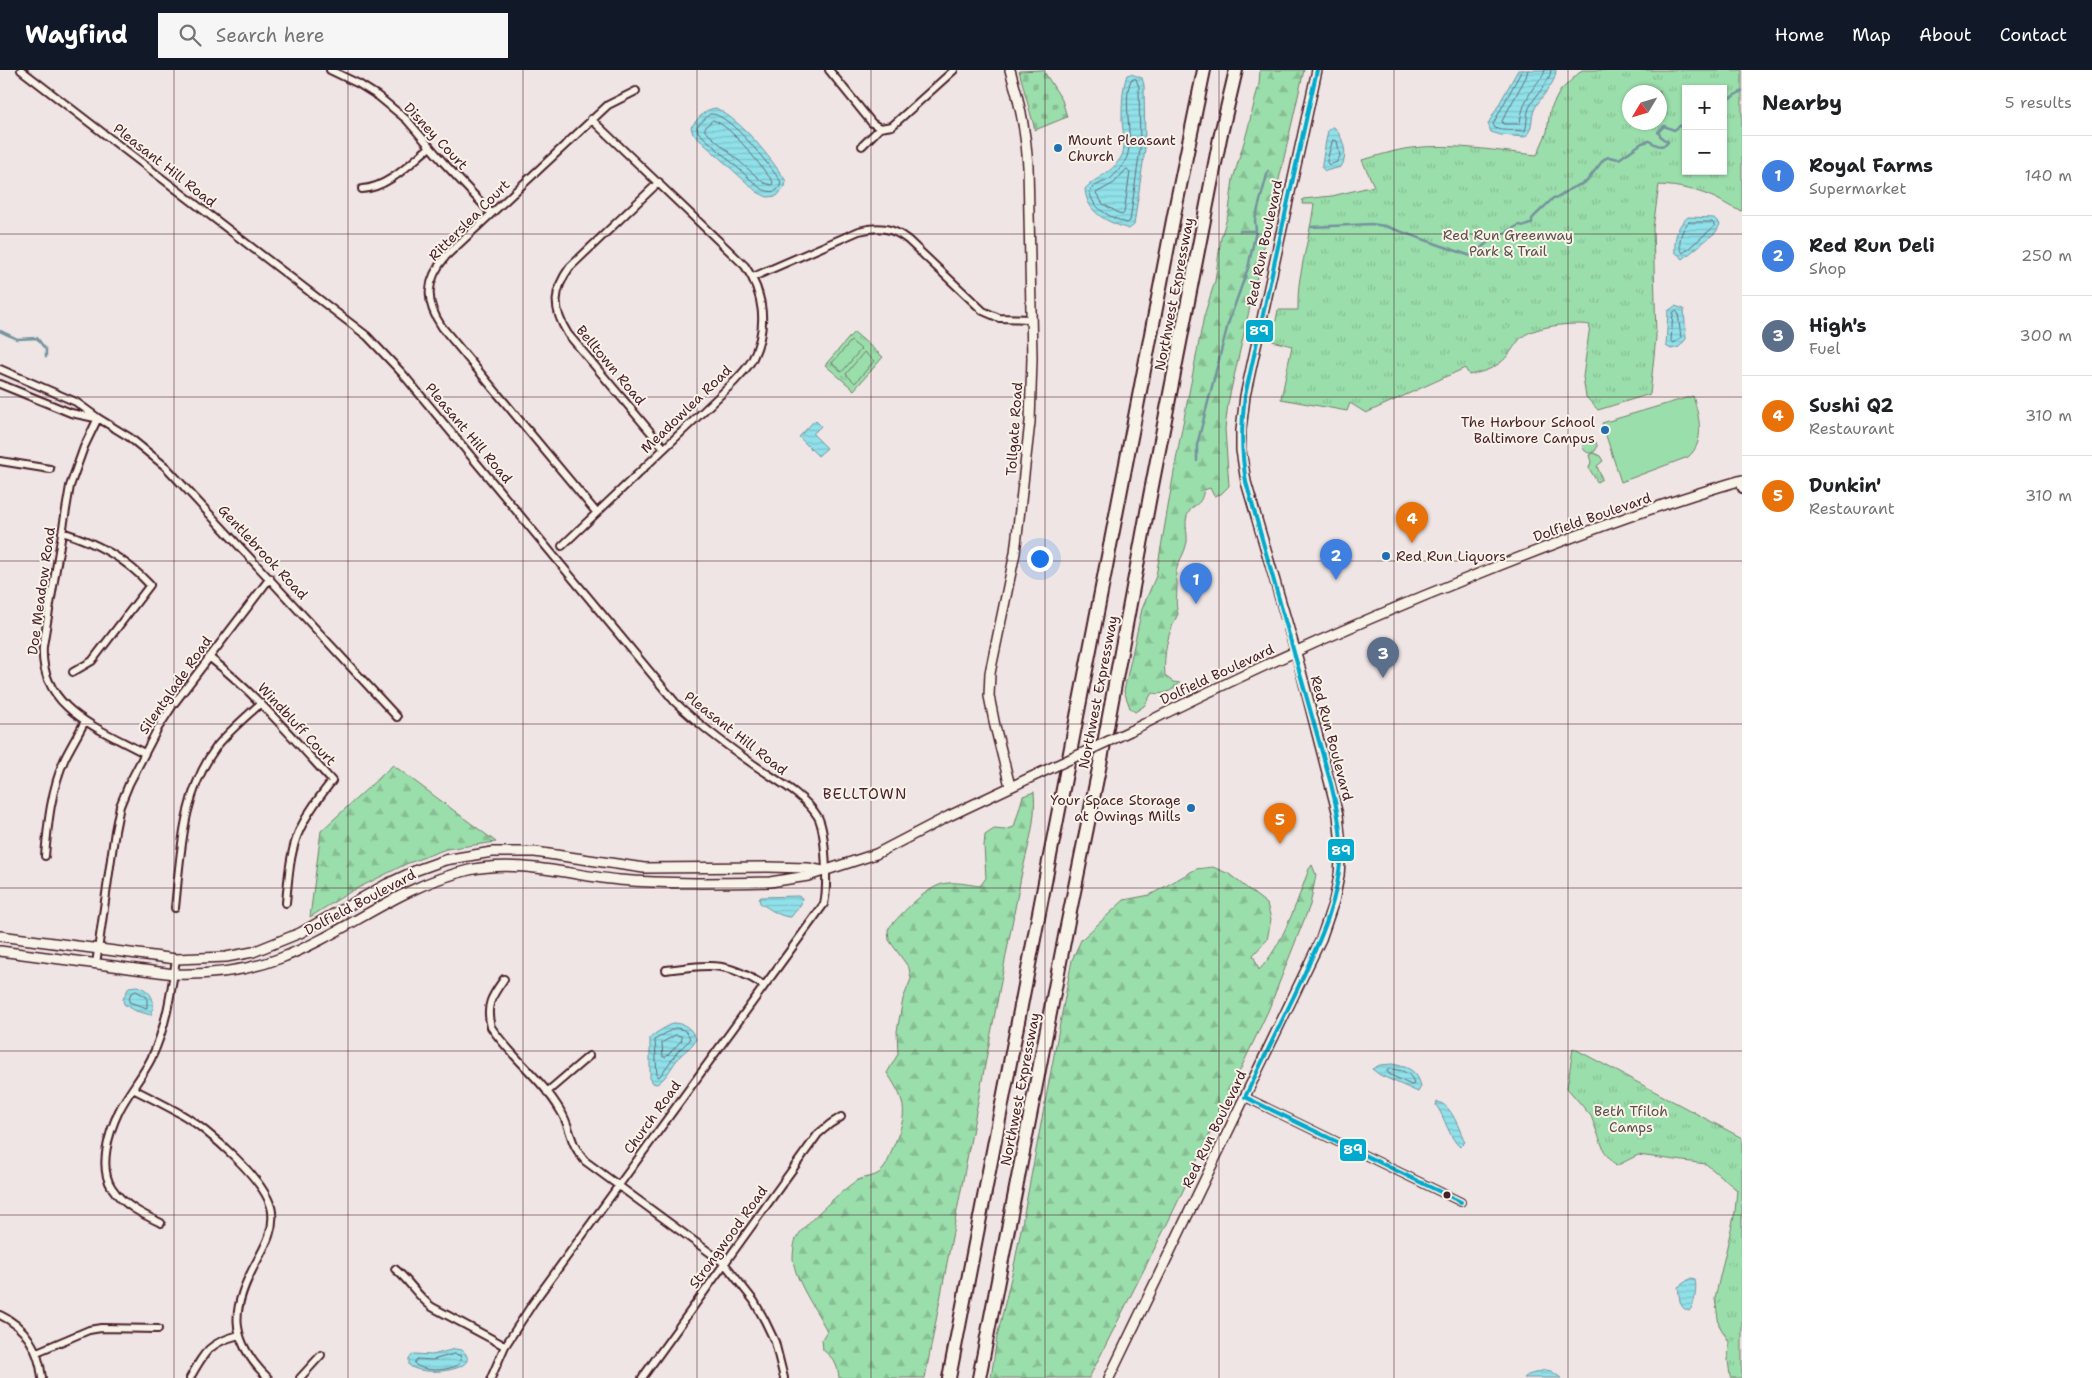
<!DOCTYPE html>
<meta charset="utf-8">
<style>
:root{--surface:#fff;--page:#f6f6f6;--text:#202124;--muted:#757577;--line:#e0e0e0;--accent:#111827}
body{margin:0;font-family:"Shantell Sans",sans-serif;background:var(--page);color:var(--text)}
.controls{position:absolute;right:15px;top:15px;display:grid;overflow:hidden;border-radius:0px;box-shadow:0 1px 4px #0004}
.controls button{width:45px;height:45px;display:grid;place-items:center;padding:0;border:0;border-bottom:1px solid var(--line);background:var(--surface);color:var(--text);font:25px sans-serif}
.compass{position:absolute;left:1622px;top:15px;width:45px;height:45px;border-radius:50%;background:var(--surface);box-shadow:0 1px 4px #0004;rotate:232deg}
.you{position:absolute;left:1039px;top:488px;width:18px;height:18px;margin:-12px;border:4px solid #fff;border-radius:50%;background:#1a73e8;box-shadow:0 0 0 8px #1a73e833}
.badge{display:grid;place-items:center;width:32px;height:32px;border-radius:50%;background:var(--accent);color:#fff;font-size:16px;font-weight:700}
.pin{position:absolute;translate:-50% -41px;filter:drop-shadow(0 1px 2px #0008)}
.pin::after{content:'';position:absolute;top:26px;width:18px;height:15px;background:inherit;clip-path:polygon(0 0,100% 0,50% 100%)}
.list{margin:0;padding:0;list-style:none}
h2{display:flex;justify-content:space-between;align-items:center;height:65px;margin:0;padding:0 20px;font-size:21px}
h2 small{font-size:16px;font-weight:400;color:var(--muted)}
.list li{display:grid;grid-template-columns:32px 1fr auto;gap:15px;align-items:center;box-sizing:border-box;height:80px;padding:0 20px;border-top:1px solid var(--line)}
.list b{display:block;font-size:19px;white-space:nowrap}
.list p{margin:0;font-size:16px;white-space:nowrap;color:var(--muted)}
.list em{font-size:16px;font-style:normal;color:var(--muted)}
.icon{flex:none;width:28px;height:28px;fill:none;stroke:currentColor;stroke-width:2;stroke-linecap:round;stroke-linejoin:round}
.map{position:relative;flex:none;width:1742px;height:1308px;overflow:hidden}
header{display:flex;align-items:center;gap:30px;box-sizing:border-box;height:70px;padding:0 25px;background:var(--accent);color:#fff}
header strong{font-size:24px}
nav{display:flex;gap:28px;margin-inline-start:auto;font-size:18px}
.search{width:350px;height:45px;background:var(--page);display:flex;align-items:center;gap:12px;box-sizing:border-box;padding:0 18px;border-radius:0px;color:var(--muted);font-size:19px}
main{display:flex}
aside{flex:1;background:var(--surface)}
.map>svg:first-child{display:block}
</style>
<header>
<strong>Wayfind</strong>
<div class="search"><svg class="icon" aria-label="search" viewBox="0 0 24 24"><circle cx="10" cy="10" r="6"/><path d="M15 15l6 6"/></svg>Search here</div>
<nav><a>Home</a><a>Map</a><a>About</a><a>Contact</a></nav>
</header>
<main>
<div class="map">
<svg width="1742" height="1308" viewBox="0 0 1742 1308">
<defs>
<pattern id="forest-firs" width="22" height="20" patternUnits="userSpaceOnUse" patternTransform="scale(1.25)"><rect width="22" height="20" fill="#9adeab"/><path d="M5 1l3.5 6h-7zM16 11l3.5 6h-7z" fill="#86be93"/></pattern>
<pattern id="cemetery-stones" width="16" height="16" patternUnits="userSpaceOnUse" patternTransform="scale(1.25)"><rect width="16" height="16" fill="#9adeab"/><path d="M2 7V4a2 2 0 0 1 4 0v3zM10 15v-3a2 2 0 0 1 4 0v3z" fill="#86be93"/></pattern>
<pattern id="park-tufts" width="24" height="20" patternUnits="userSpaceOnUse" patternTransform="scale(1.25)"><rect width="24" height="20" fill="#9adeab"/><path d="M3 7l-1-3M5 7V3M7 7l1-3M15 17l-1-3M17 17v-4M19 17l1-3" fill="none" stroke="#86be93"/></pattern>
<pattern id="water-rules" width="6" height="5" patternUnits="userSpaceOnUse" patternTransform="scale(1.25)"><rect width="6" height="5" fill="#90e1ea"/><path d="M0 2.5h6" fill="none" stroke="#7ec1c9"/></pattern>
</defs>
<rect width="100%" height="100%" fill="#efe5e4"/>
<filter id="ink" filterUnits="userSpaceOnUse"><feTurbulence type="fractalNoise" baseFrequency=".02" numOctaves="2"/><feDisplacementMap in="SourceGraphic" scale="10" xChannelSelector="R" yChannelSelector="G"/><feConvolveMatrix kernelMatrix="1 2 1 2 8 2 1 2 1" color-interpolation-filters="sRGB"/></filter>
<g filter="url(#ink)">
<path fill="url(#forest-firs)" stroke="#727e6b" d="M1260,0H1304L1228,333L1225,359L1229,416L1221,424L1214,426L1210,418L1204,420C1200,438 1196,431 1189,442C1183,451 1188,462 1187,472C1185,483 1178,492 1176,501C1175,506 1178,512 1177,517C1177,528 1175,533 1178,544C1168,562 1163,584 1165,606L1173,612L1180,613C1171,622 1164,625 1152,623L1144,636L1135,642L1130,638L1124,621L1142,539L1156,506L1178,379L1204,246L1215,211L1221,168L1229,141L1233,109L1247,62L1259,14Z
M393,695L496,772L446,779L406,794L350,822L310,847L321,761Z
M1034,722C1037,750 1027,780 1021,807L925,1308H839C838,1294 833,1288 823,1280L822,1269L827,1261C817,1241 795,1211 793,1189C793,1184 794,1171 797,1167C803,1156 847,1115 858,1110C865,1107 874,1107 879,1103C887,1097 889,1088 892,1080C907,1045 909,1035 887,1003L898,984L897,961L903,929L911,909L909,898L889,870L888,859C900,845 929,813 949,813C959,812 970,815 980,816L986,808L984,776L985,765L994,759L1005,760L1014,757L1023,726Z
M1312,795L1316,805L1310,835L1268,941L1170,1148L1089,1308H991L997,1267L1015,1191L1072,890L1081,870L1124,830L1150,825L1196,799L1213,797L1229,804L1267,834L1271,849L1267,870L1253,885L1259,900C1282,877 1298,829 1309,799Z"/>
<path fill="url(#cemetery-stones)" stroke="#727e6b" d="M1043,0L1062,30L1067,47L1035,60L1019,1Z"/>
<path fill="url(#park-tufts)" stroke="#727e6b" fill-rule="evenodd" d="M1582,0H1742V141C1733,139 1725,133 1717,129C1699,120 1678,116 1659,115L1653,158L1656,267L1650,324L1598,340L1586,327L1583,307L1590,255C1573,252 1530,256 1519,270C1511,280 1507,290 1495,296C1488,301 1477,303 1469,305L1465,298L1366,343L1350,333L1347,341L1281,329L1292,276L1272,271L1278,240H1298C1298,230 1298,219 1300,208C1304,183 1311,159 1314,134H1302L1303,129L1332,126L1374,116L1362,90C1378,86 1395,80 1411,78C1455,73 1494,81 1537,85L1547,62L1550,40L1560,21ZM1686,19H1723V101H1686ZM1630,22H1660V52H1630Z
M854,262L883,287L854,320L825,295Z
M1583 376a7 7 0 1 1 14 0a7 7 0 1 1-14 0Z
M1594,383L1600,386L1603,391L1597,396L1602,409L1597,412L1589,398L1591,392L1589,385Z
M1573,978L1742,1068V1308H1731L1730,1306L1728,1290L1729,1272L1719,1255L1715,1228L1735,1142L1737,1120L1706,1094L1638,1085L1616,1096L1605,1083L1591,1046L1567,1018Z"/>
<path fill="#9adeab" stroke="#727e6b" d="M851,271L861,279L842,302L832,293Z
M864,282L874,291L855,313L846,304Z
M1693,326C1699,346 1706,372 1688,387L1621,412L1602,353Z"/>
<path fill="url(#water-rules)" stroke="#74939e" d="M1518,0H1556C1556,14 1541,26 1535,38C1530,48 1534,59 1525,67L1501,65L1491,62L1488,54Z
M1131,4L1142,8L1144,15L1145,79L1134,155L1129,159C1108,152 1087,144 1085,119C1095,107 1110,105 1120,89C1127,79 1123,63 1122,51C1122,36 1122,19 1127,5Z
M716,38C745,54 768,85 786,111L785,117L777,126L767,127L757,122L693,64L691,57C699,48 704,39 716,38Z
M1332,57H1334C1343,67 1349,85 1341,97L1325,101L1322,98V93L1328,60Z
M1688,147L1714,148L1720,154L1716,162L1683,189L1675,182C1674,169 1677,155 1688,147Z
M1675,236L1684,239L1686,269L1679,277L1671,279L1666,276L1668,241Z
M815,350L821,356L813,364L827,378L818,386L799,367Z
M798,826L802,828L801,834L791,847C780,847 770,839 760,833L759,829L761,827Z
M137,916C152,921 156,930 151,945L136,941L124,934L123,929L129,917Z
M673,953C685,953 691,958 696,969C692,977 686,980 680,986C672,995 668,1007 657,1014L653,1013L650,1008V968L656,963Z
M1392,994C1408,997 1417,1000 1421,1016L1418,1022L1380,1005L1372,999L1380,995Z
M1437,1032C1452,1034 1459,1060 1465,1072L1460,1077C1449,1068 1445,1047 1436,1035Z
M1691,1208L1695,1209C1697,1217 1695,1236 1689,1241C1678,1238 1680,1227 1678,1217Z
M455,1279L462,1280C486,1300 422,1308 409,1295V1288L414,1284L432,1285Z
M1545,1300L1551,1301L1561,1308H1524L1528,1305Z"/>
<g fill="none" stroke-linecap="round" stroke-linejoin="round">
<path stroke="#666d77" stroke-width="1" d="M1522,0L1493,54L1495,58L1502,60L1525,61C1528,53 1526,45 1529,38C1535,25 1550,13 1551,0
M1528,0L1526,7L1502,51L1503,54H1520C1521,41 1526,28 1534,17C1538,11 1544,7 1545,0
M1136,9L1139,17L1140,79L1130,151L1127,153C1112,148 1091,139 1090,121C1095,114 1103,113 1110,109C1115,105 1122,97 1125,91C1136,73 1121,32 1131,10Z
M710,44C728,41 770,96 781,112C779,124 769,123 760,118L698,62L697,57Z
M713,50C733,57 757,92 771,109L773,112L772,115L764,113L705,61V58Z
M1333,70L1337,71L1340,86L1337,92L1329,95L1327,92Z
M1127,99L1130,102L1124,143L1122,145L1103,134L1096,123L1114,113Z
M1689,152H1712L1715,156L1683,183C1676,175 1682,158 1689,152Z
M1676,241L1678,243L1681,268L1674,273L1671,271L1673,243Z
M136,921L147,927V938L129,932L130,925Z
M675,958C683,958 689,962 690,970L678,981L660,1006L657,1007L655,970Z
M676,965L681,966L682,970L666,987H663L662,973Z
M1390,999C1401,1000 1412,1002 1414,1014L1411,1015L1389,1004L1387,1001Z
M455,1284L461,1286L459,1294C449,1301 423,1303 414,1293L417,1289L432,1290Z"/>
<path stroke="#74939e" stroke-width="2.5" d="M1723,32L1742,21
M1311,157L1371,154L1385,156L1471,186L1488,172L1519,155L1525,156L1532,153V149C1539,141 1547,135 1553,128L1559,127L1570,119L1586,112L1604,89L1609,87L1619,89L1642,73L1649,71C1656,75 1663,79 1668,72L1662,68L1658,62L1664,56L1674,60L1686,52
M1240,161H1256
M0,261L17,269L37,268L46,280V287
M1197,391V375L1228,254L1248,198L1256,161L1255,150L1268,101"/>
<g stroke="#4a1f2b" stroke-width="10">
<path id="street" d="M21,0L367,266L402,303L675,632C699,655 726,675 753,694C774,709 804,724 818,747C826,762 828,817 824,834L533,1233L505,1276L491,1308
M330,0L359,14L378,26L407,50L443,92L491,143
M829,0L872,53L880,58L892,56L954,0
M862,76L880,58
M659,112L570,197C553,220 552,239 568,264L664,378
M362,119C388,118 410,93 430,77
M753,207L859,161C878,156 892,157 908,170L983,241L999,248L1030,249
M0,299L76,332L98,348L129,367L166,397L397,647
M0,314L71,343L95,348
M98,348L84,377L70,416L43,576C39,638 98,658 144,683
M0,391L50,399
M1738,411L1742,419
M596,442L442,257C424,231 426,210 446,186L608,35L636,21
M62,462C97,473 125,488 150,515L92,591L73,602
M562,476L734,312C741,304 749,297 753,288C768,257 764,223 745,196L591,49
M209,587C255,623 293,668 332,711C294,758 291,774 286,833
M45,786C48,752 51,720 65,688C71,676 79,663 85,651
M175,838C181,782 182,723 217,676C230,660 246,647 261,633
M96,894L115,761L120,736L129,714L158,658L173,635L270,508
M666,900C709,895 725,890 763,915
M504,909C492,926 485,935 491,957C511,987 542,1009 560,1040C572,1058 568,1072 585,1091L724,1193L754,1231L765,1251L775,1272L784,1308
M133,1019C149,1027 165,1035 181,1044C206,1058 269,1112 272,1142C274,1160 266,1174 258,1189C232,1236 226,1267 268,1308
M547,1022L589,986
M1245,1027L1461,1132
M161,1153C144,1145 123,1135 112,1118C98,1097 109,1062 119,1041C128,1023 142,1007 151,989C166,958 171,923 176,889
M395,1199C409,1210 417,1226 432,1237L505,1276
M0,1245C26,1257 39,1280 42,1308
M37,1282L89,1260L101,1258L158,1259
M190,1308C205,1281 209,1273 239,1265
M300,1308L321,1285
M642,1308L818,1064L830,1054L841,1047"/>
</g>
<g stroke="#4a1f2b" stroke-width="12">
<path id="secondary" d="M1130,661C1244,603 1360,551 1478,504C1565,469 1652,436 1742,410
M1010,716L995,656L989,626L990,603L1015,483L1030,352L1032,288L1028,96C1026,63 1020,32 1010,0
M0,866L176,889L226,887L253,882L300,863L387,814L417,800L445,790L492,782H535L644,798L768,797L808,798L823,801
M0,881L174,904C210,905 247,901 281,888C348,862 396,817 469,800C519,789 569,805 619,810C669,814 720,813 770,812L808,806L876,784L949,746L1038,704
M1109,1308L1321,869L1334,831L1339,806L1341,776L1338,745L1298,590L1246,412L1241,380V360L1245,326L1317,0"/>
</g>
<g stroke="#4a1f2b" stroke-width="16">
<path id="highway" d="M949,1308L1175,140L1204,0
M979,1308L1066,861L1102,684L1150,426L1220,68L1236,0"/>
</g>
<use href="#street" stroke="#f7f3e8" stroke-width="6"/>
<use href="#secondary" stroke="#f7f3e8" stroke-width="9"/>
<use href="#highway" stroke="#f7f3e8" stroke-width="12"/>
<g stroke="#4a1f2b" stroke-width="12" stroke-linecap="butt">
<path id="secondary-bridge" d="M1038,704L1130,661"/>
</g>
<use href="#secondary-bridge" stroke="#f7f3e8" stroke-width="9"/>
<g stroke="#f7f3e8" stroke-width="8">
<path id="bus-1" d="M1245,1027C1261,994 1277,961 1293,928C1316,879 1340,833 1341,778C1341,756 1336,735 1331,714L1246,412C1241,380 1241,358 1245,326L1317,0
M1245,1027L1461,1132"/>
</g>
<use href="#bus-1" stroke="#00a9ce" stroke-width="4"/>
</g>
</g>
<path fill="none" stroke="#4a1f2b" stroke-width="1" stroke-opacity="0.55" d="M174,0V1308M348,0V1308M523,0V1308M697,0V1308M871,0V1308M1045,0V1308M1219,0V1308M1394,0V1308M1568,0V1308M0,164H1742M0,327H1742M0,491H1742M0,654H1742M0,818H1742M0,981H1742M0,1145H1742"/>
<g fill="#1f6fb2" stroke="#f7f3e8" stroke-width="2">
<circle cx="1058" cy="78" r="5"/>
<circle cx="1605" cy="360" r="5"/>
<circle cx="1386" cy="486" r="5"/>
<circle cx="1191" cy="738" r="5"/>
</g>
<circle fill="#4a1f2b" stroke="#f7f3e8" stroke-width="2" cx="1447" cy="1125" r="4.5"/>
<g text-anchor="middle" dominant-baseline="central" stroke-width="4" stroke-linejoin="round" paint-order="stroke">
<g font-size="14" fill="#4a1f2b" stroke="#f7f3e8">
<text transform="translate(436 66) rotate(47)">Disney Court</text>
<text transform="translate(165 95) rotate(38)">Pleasant Hill Road</text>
<text transform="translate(469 150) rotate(-45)">Ritterslea Court</text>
<text transform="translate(1264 173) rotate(-78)">Red Run Boulevard</text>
<text transform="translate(1174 224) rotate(-79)">Northwest Expressway</text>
<text transform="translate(611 295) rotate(50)">Belltown Road</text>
<text transform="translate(686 339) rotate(-44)">Meadowlea Road</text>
<text transform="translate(1014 359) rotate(-86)">Tollgate Road</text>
<text transform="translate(469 363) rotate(50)">Pleasant Hill Road</text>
<text transform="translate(1592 447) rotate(-19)">Dolfield Boulevard</text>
<text transform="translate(263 482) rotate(47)">Gentlebrook Road</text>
<text transform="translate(41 521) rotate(-82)">Doe Meadow Road</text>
<text transform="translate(1217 604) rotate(-25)">Dolfield Boulevard</text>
<text transform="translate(175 615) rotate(-55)">Silentglade Road</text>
<text transform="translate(1098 622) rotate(-79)">Northwest Expressway</text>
<text transform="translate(297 654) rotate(47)">Windbluff Court</text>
<text transform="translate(736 663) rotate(38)">Pleasant Hill Road</text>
<text transform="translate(1332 668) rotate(75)">Red Run Boulevard</text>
<text transform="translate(360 832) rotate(-28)">Dolfield Boulevard</text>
<text transform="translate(1020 1019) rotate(-79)">Northwest Expressway</text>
<text transform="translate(652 1047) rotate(-54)">Church Road</text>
<text transform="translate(1214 1059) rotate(-64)">Red Run Boulevard</text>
<text transform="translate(728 1167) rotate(-54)">Strongwood Road</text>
</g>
<g font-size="14" fill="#4a1f2b" stroke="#f7f3e8" text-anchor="start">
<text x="1068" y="70">Mount Pleasant<tspan x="1068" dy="16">Church</tspan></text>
<text x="1595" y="352" text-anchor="end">The Harbour School<tspan x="1595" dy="16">Baltimore Campus</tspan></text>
<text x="1396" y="486">Red Run Liquors</text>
<text x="1181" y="730" text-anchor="end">Your Space Storage<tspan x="1181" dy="16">at Owings Mills</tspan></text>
</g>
<g font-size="14" fill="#5e4f4b" stroke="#f7f3e8">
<text x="1508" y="165">Red Run Greenway<tspan x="1508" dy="16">Park &amp; Trail</tspan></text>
<text x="1631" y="1041">Beth Tfiloh<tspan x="1631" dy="16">Camps</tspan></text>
</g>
<g font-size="15" letter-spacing="1" fill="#4a1f2b" stroke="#f7f3e8">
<text x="865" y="724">BELLTOWN</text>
</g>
</g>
<g stroke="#f7f3e8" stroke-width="2">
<rect x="1245" y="249" width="29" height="24" rx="5" fill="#00a9ce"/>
<rect x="1327" y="768" width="28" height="24" rx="5" fill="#00a9ce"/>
<rect x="1339" y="1068" width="28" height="24" rx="5" fill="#00a9ce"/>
</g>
<g font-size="14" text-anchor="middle" font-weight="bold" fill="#fff">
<text x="1259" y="265">89</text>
<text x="1341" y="785">89</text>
<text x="1353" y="1084">89</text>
</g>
</svg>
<div class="controls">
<button>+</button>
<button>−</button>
</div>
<svg class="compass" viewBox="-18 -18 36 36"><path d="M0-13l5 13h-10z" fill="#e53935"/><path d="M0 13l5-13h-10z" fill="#757577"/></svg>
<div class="you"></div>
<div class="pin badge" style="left:1196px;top:534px;background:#3f7fe0">1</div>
<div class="pin badge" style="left:1336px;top:510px;background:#3f7fe0">2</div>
<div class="pin badge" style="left:1383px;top:608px;background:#5c6f8a">3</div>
<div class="pin badge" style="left:1412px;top:473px;background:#e8710a">4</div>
<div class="pin badge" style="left:1280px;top:774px;background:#e8710a">5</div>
</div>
<aside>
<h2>Nearby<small>5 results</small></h2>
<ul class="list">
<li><span class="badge" style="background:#3f7fe0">1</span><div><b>Royal Farms</b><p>Supermarket</p></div><em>140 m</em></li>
<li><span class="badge" style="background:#3f7fe0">2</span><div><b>Red Run Deli</b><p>Shop</p></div><em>250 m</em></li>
<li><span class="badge" style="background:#5c6f8a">3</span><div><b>High's</b><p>Fuel</p></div><em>300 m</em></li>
<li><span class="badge" style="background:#e8710a">4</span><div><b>Sushi Q2</b><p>Restaurant</p></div><em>310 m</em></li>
<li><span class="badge" style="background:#e8710a">5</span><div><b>Dunkin'</b><p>Restaurant</p></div><em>310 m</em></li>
</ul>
</aside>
</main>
